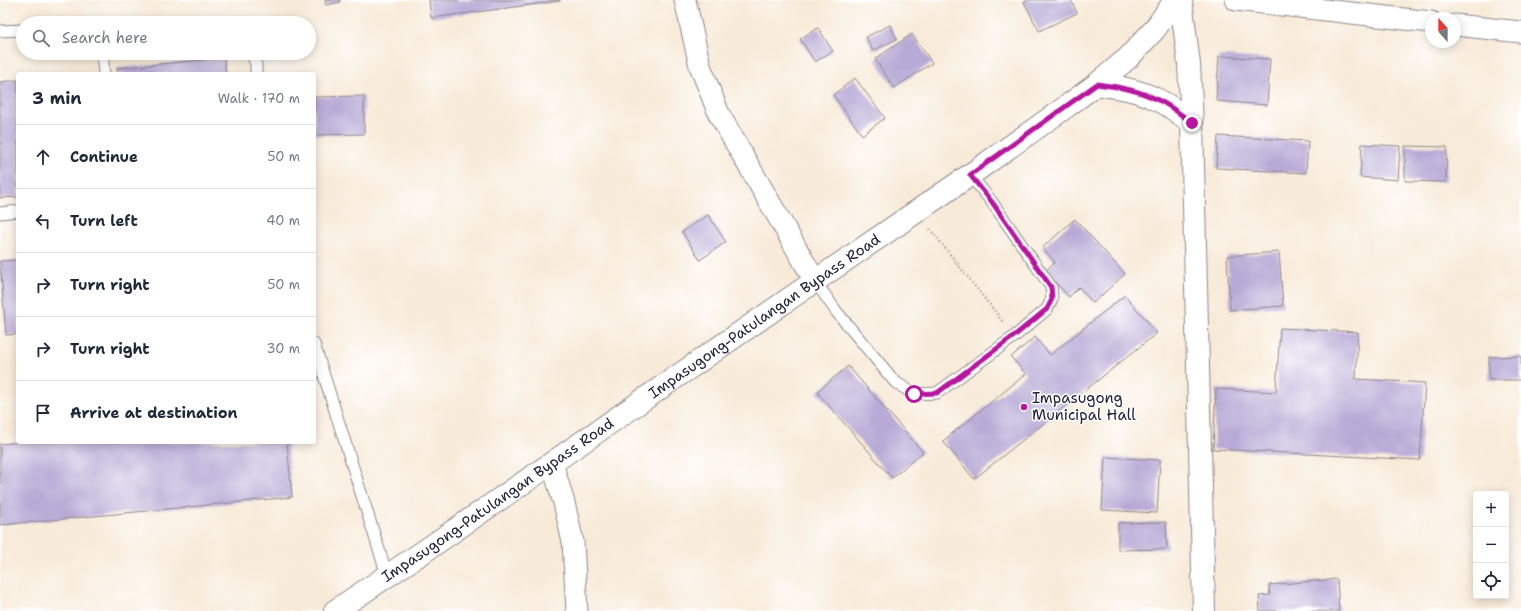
<!DOCTYPE html>
<meta charset="utf-8">
<style>
:root{--surface:#fff;--page:#f6f6f7;--text:#1f2937;--muted:#747a83;--line:#e0e1e3}
body{margin:0;font-family:"Shantell Sans",sans-serif;background:var(--page);color:var(--text)}
.controls{position:absolute;right:12px;bottom:12px;display:grid;overflow:hidden;border-radius:4px;box-shadow:0 2px 10px #0003}
.controls button{width:36px;height:36px;display:grid;place-items:center;padding:0;border:0;border-bottom:1px solid var(--line);background:var(--surface);color:var(--text);font:20px sans-serif}
.compass{position:absolute;left:1425px;top:12px;width:36px;height:36px;border-radius:50%;background:var(--surface);box-shadow:0 2px 10px #0003;rotate:339deg}
.stop{position:absolute;width:12px;height:12px;margin:-9px;border:3px solid #b5179e;border-radius:50%;background:#fff}
.stop.end{background:#b5179e;border-color:#fff;box-shadow:0 1px 4px #0008}
.list{margin:0;padding:0;list-style:none}
h2{display:flex;justify-content:space-between;align-items:center;height:52px;margin:0;padding:0 16px;font-size:17px}
h2 small{font-size:13px;font-weight:400;color:var(--muted)}
.list li{display:grid;grid-template-columns:26px 1fr auto;gap:12px;align-items:center;box-sizing:border-box;height:64px;padding:0 16px;border-top:1px solid var(--line)}
.list b{display:block;font-size:15px;white-space:nowrap}
.list em{font-size:13px;font-style:normal;color:var(--muted)}
.icon{flex:none;width:22px;height:22px;fill:none;stroke:currentColor;stroke-width:2;stroke-linecap:round;stroke-linejoin:round}
.map{position:relative;flex:none;width:1521px;height:611px;overflow:hidden}
.search{position:absolute;background:var(--surface);box-shadow:0 2px 10px #0003;left:16px;top:16px;width:300px;height:44px;display:flex;align-items:center;gap:10px;box-sizing:border-box;padding:0 14px;border-radius:22px;color:var(--muted);font-size:15px}
.panel{position:absolute;background:var(--surface);box-shadow:0 2px 10px #0003;left:16px;top:72px;width:300px;height:372px;border-radius:4px}
.map>svg:first-child{display:block}
</style>
<div class="map">
<svg width="1521" height="611" viewBox="0 0 1521 611">
<rect width="100%" height="100%" fill="#fff"/>
<filter id="ink" filterUnits="userSpaceOnUse"><feTurbulence type="fractalNoise" baseFrequency=".025" numOctaves="2"/><feDisplacementMap in="SourceGraphic" scale="8" xChannelSelector="R" yChannelSelector="G"/><feConvolveMatrix kernelMatrix="1 2 1 2 8 2 1 2 1" color-interpolation-filters="sRGB"/></filter>
<filter id="wash" filterUnits="userSpaceOnUse"><feTurbulence type="fractalNoise" baseFrequency=".012" numOctaves="4" result="noise"/><feDisplacementMap in="SourceGraphic" scale="16" xChannelSelector="R" yChannelSelector="G"/><feGaussianBlur stdDeviation="0.9" result="paint"/><feColorMatrix in="noise" values="0 0 0 0 0 0 0 0 0 0 0 0 0 0 0 0 0 1.4 0 .05"/><feComposite in="paint" operator="in"/></filter>
<g filter="url(#wash)">
<rect width="100%" height="100%" fill="#f8ead8"/>
<g id="blocks">
<path fill="#b7aad6" d="M325,0H340V2L326,5Z
M429,0H560V1L431,18Z
M1029,0H1071L1077,13L1039,31L1024,2Z
M890,25L897,39L873,51L866,37Z
M818,28L833,51L815,62L800,39Z
M912,34L932,63L894,88L875,59Z
M1219,56L1270,59L1267,105L1216,101Z
M224,58L226,74H118L117,68Z
M855,78L885,118L862,135L833,95Z
M18,80V197L0,198V82Z
M364,96V134L315,135L314,97Z
M1218,136L1308,141L1306,173L1216,168Z
M1362,144L1400,146L1398,180L1360,177Z
M1405,146L1447,147L1446,182L1405,181Z
M708,215L726,242L700,260L682,232Z
M1075,219L1125,274L1093,303L1079,287L1069,297L1045,271L1055,262L1042,248Z
M1279,252L1283,306L1230,310L1227,256Z
M18,260V334L6,335L0,261Z
M1125,295L1157,333L974,479L943,441L1026,374L1011,357L1035,337L1050,355Z
M1280,328L1358,332L1356,379L1425,383L1420,460L1213,449L1216,389L1276,392Z
M1521,356V380H1489V357Z
M848,366L923,452L892,478L817,392Z
M23,442H287L292,497L0,525V444Z
M1105,457L1160,460L1157,513L1102,510Z
M1166,522L1167,549L1118,550V523Z
M1337,579L1339,611H1260L1259,596L1270,595L1269,585Z"/>
</g>
</g>
<g filter="url(#ink)">
<use href="#blocks" fill-opacity="0" stroke="#8d868a" stroke-width="1"/>
<g fill="none" stroke-linecap="round" stroke-linejoin="round">
<g stroke="#8d868a" stroke-width="13">
<path id="service" d="M0,31L23,30
M102,53L104,74
M252,53L256,65V74
M0,213L18,211
M815,281L836,311L895,382L914,394L937,393L1015,336L1047,309L1052,299L1051,287L992,202L970,175
M314,344L387,575"/>
</g>
<g stroke="#8d868a" stroke-width="23">
<path id="minor" d="M685,0L700,66L719,114L815,281
M1236,0L1431,22
M1455,25L1521,32
M552,463L564,503L573,542L577,611"/>
</g>
<g stroke="#8d868a" stroke-width="24">
<path id="tertiary" d="M1181,0L1189,64L1192,123L1204,611
M1097,84C1118,87 1139,90 1158,100C1170,105 1181,115 1192,123"/>
</g>
<g stroke="#8d868a" stroke-width="24">
<g id="secondary">
<path id="s1" d="M335,611L426,550L815,281L970,175L1063,109L1097,84L1128,58L1155,29L1175,0"/>
</g>
</g>
<path stroke="#8d868a" stroke-width="2.5" stroke-dasharray="1 3" stroke-linecap="butt" d="M930,229L1004,323"/>
<use href="#service" stroke="#fff" stroke-width="11"/>
<use href="#minor" stroke="#fff" stroke-width="21"/>
<use href="#tertiary" stroke="#fff" stroke-width="22"/>
<use href="#secondary" stroke="#fff" stroke-width="22"/>
</g>
</g>
<g fill="none" stroke-linecap="round" stroke-linejoin="round" filter="url(#ink)">
<path stroke="#b5179e" stroke-width="5" d="M914,394L937,393L1014,336L1047,309L1052,299L1051,287L992,202L970,175L1097,84C1118,87 1139,90 1158,100C1170,105 1181,115 1192,123"/>
</g>
<circle fill="#b5179e" stroke="#fff" stroke-width="1.5" cx="1024" cy="407" r="4"/>
<g text-anchor="middle" dominant-baseline="central" stroke-width="3" stroke-linejoin="round" paint-order="stroke">
<g font-size="15" fill="#22223b" stroke="#fff">
<text stroke="none"><textPath href="#s1" startOffset="521">Impasugong-Patulangan Bypass Road</textPath></text>
<text stroke="none"><textPath href="#s1" startOffset="197">Impasugong-Patulangan Bypass Road</textPath></text>
</g>
<g font-size="15" fill="#22223b" stroke="#fff" text-anchor="start">
<text x="1032" y="398">Impasugong<tspan x="1032" dy="17">Municipal Hall</tspan></text>
</g>
</g>
</svg>
<div class="controls">
<button>+</button>
<button>−</button>
<button><svg class="icon" aria-label="locate" viewBox="0 0 24 24"><circle cx="12" cy="12" r="6"/><path d="M12 2v4M12 18v4M2 12h4M18 12h4"/></svg></button>
</div>
<svg class="compass" viewBox="-18 -18 36 36"><path d="M0-13l5 13h-10z" fill="#e53935"/><path d="M0 13l5-13h-10z" fill="#747a83"/></svg>
<div class="stop" style="left:914px;top:394px"></div>
<div class="stop end" style="left:1192px;top:123px"></div>
<div class="search"><svg class="icon" aria-label="search" viewBox="0 0 24 24"><circle cx="10" cy="10" r="6"/><path d="M15 15l6 6"/></svg>Search here</div>
<section class="panel">
<h2>3 min<small>Walk · 170 m</small></h2>
<ul class="list">
<li><svg class="icon" aria-label="ahead" viewBox="0 0 24 24"><path d="M12 20V5M6 11l6-6 6 6"/></svg><div><b>Continue</b></div><em>50 m</em></li>
<li><svg class="icon" aria-label="left" viewBox="0 0 24 24"><path d="M17 20v-9H6M10 6l-5 5 5 5"/></svg><div><b>Turn left</b></div><em>40 m</em></li>
<li><svg class="icon" aria-label="right" viewBox="0 0 24 24"><path d="M7 20v-9h11M14 6l5 5-5 5"/></svg><div><b>Turn right</b></div><em>50 m</em></li>
<li><svg class="icon" aria-label="right" viewBox="0 0 24 24"><path d="M7 20v-9h11M14 6l5 5-5 5"/></svg><div><b>Turn right</b></div><em>30 m</em></li>
<li><svg class="icon" aria-label="arrive" viewBox="0 0 24 24"><path d="M6 21V4h12l-3 4 3 4H6"/></svg><div><b>Arrive at destination</b></div></li>
</ul>
</section>
</div>
